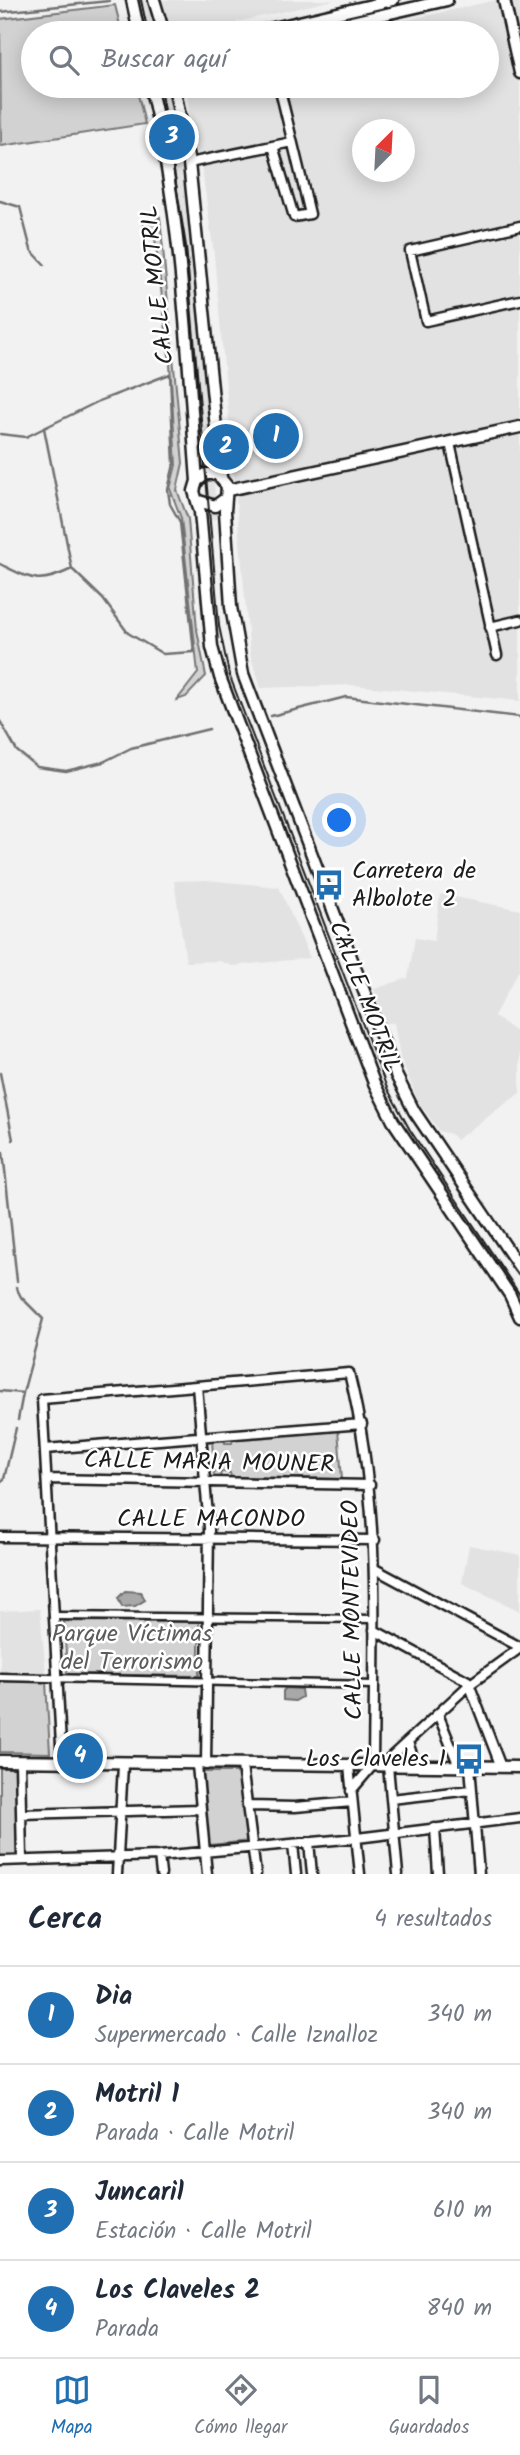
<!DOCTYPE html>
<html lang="es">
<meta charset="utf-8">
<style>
:root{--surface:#fff;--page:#f2f2f3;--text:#1f2937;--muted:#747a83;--line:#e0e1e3;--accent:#1f6fb2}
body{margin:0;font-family:Kalam,sans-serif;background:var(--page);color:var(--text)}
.compass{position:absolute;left:352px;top:119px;width:63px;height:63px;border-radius:50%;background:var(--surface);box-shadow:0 4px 18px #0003;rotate:24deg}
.you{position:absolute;left:340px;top:821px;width:24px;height:24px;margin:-18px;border:5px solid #fff;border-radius:50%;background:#1a73e8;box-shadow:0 0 0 10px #1a73e833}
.badge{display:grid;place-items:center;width:46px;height:46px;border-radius:50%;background:var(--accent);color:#fff;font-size:23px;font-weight:700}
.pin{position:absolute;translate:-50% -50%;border:4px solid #fff;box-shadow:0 2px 7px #0006}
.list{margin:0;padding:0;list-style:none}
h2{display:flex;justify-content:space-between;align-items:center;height:91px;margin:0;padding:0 28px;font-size:30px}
h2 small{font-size:23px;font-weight:400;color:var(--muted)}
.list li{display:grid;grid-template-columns:46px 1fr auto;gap:21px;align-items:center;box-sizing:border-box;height:98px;padding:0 28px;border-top:2px solid var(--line)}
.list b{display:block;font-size:26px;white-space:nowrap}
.list p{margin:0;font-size:23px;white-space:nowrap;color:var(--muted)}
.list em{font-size:23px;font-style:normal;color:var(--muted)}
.icon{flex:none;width:38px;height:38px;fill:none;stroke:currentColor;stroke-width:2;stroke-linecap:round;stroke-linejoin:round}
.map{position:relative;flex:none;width:520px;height:1874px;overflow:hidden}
.search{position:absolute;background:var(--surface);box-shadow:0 4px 18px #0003;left:21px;right:21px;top:21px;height:77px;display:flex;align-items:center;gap:18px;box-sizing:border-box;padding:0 24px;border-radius:38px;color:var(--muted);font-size:26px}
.sheet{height:483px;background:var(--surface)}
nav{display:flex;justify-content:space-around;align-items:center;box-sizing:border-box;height:98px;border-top:2px solid var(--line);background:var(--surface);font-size:19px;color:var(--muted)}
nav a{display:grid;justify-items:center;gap:4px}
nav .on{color:var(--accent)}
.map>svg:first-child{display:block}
</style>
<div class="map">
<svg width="520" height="1874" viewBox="0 0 520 1874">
<rect width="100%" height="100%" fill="#f2f2f2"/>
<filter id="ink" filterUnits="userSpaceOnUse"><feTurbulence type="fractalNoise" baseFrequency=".0143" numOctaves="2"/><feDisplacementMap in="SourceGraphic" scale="14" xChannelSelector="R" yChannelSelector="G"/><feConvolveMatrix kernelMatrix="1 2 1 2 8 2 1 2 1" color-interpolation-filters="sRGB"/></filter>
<g filter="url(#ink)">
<path fill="#e2e2e2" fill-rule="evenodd" d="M135,0H151L156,22L153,23L159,33H143L144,25H141Z
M162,0H334L237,22V25L206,33H170Z
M496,0H520V701L352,685L261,688L250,654L214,255L203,176L189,116L187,86H487V33H350ZM363,130H405V172H363Z
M154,86H167L185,185H188L215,454H212L216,466H213L216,513L220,512V519L204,520V512L207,513L203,467L200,468L203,455H199L172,187L176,186L158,88Z
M205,880L279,887L310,958L232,966L220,961L186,962L174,881Z
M440,894L520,910V968L494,1016L520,1035V1093L456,1140L451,1134L439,1131L419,1103L400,1057L394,1023H385L374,989L408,978L415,938L434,941Z
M469,1545L520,1555V1611L462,1583Z
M40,1609L46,1674L0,1673V1611Z"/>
<path fill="#d2d2d2" stroke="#777" stroke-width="2" d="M115,5L122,33H33V86H136L145,124L1,146L0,19Z
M160,217L183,463L177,490L188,519L197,630L206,676L186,697L177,700L198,673L181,518L170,489L176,465L170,364L155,238L146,231L144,225Z
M338,1429L342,1479L231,1477L230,1473L221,1472L220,1477H214L212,1439H224L225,1443H232L233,1438Z
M64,1621L199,1622V1676L67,1674Z
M0,1681L46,1682L50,1753L0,1752Z
M0,1768H16L19,1855L0,1857Z
M202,1772H238L250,1841L209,1845Z"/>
<path fill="#a8a8a8" stroke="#707070" stroke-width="2" d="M125,1591L141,1592L145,1600L135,1606L122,1607L118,1598Z
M286,1688L301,1689L302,1697L295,1701L283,1700V1691Z"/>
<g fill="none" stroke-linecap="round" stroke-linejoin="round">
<path stroke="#707070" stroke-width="2.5" d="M0,12L109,1
M0,201L20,207L31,250L45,265
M0,434L26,437L99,401L170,374L174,464L168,490L170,504L180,522L194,652L163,654L128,633L103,599L72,569L44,428
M0,564C33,580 38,585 72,569
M271,716L346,697L520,717
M0,721L17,751L37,767L66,771L103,762L131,748L209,729
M0,1073L13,1140
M3,1152L17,1281
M16,1287L21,1297L43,1319L23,1393
M0,1391L23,1393L18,1420
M0,1482L4,1479L16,1428"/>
<g stroke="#1c1c1c" stroke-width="11">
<path id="pedestrian" d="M53,1616L375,1619
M0,1677L374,1685"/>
</g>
<g stroke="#1c1c1c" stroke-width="13">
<path id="minor" d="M273,146L294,217L310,214L279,86
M189,163L292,142
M520,226L410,251L426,321L520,300
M450,443L497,655
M490,627L520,620
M197,1386L209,1528L206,1765
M45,1449L362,1424
M47,1479L370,1485
M0,1537L375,1540
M375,1569L520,1647
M374,1630L468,1681L501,1767
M438,1714L459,1766
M408,1742L416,1766
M20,1762L22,1859
M62,1763L42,1399L349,1373C382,1504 374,1632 373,1765L351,1791
M197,1765L207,1874
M242,1766L256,1874
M349,1766L360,1874
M381,1766L469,1685L520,1648
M388,1766L398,1874
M470,1766L479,1874
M391,1799L471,1790
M249,1806L295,1807L352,1802
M21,1814L200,1809
M435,1828L438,1874
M309,1842L312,1874
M293,1844L296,1874
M159,1856L161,1874
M0,1861L159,1856L357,1838L520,1818
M117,1874L123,1765"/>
</g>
<g stroke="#1c1c1c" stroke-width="15">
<path id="tertiary" d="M132,0L139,33
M154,0L164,33
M504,0L520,73
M252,33L393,0
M303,33L447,0
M150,86C182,214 187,350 197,481L194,491L200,512L212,647L220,677L374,1083L393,1121L510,1295L520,1317
M174,86L189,163L221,477
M197,481L206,474H217L227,486L225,511L231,607L243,674L396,1075L414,1111L520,1268
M228,490L520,427
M199,501L215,506L226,498
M0,1761L520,1767"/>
</g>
<use href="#pedestrian" stroke="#fff" stroke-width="6"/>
<use href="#minor" stroke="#fff" stroke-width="8"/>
<use href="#tertiary" stroke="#fff" stroke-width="10"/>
<path stroke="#1c1c1c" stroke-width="2" d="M141,0L148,33
M160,86L186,246L219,626L229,674L387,1088L410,1130L520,1295"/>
</g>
</g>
<defs>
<g id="bus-bare" transform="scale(2.415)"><path d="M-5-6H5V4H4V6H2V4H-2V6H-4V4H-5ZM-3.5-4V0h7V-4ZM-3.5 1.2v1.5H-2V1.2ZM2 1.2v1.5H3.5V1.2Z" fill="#1f6fb2" stroke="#fff" stroke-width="2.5" paint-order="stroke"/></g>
</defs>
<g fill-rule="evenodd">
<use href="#bus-bare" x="329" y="885"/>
<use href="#bus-bare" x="469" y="1759"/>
</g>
<g text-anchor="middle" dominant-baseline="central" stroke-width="5" stroke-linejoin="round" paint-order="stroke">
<g font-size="24" fill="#1c1c1c" stroke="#fff">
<text transform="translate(158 285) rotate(-96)">CALLE MOTRIL</text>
<text transform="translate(364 997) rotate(69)">CALLE MOTRIL</text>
<text transform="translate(209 1463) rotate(1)">CALLE MARIA MOUNER</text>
<text x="211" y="1519">CALLE MACONDO</text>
<text transform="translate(353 1610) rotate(-91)">CALLE MONTEVIDEO</text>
</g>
<g font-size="24" fill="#1c1c1c" stroke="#fff" text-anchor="start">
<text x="352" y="871">Carretera de<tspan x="352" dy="28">Albolote 2</tspan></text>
<text x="446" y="1759" text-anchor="end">Los Claveles 1</text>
</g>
<g font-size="24" fill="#5c5c5c" stroke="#fff">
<text x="132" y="1634">Parque Víctimas<tspan x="132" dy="28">del Terrorismo</tspan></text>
</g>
</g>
</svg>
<svg class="compass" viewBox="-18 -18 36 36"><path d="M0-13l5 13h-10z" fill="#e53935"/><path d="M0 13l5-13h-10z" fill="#747a83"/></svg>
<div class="you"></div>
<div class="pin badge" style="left:276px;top:436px">1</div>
<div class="pin badge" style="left:226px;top:447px">2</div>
<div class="pin badge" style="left:172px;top:137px">3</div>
<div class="pin badge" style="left:80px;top:1756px">4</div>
<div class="search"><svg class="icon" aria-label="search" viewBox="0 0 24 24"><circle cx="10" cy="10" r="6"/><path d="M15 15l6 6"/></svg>Buscar aquí</div>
</div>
<section class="sheet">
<h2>Cerca<small>4 resultados</small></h2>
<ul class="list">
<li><span class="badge">1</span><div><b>Dia</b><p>Supermercado · Calle Iznalloz</p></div><em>340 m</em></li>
<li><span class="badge">2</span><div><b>Motril 1</b><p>Parada · Calle Motril</p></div><em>340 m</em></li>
<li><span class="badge">3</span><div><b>Juncaril</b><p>Estación · Calle Motril</p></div><em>610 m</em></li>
<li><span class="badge">4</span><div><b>Los Claveles 2</b><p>Parada</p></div><em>840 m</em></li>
</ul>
</section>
<nav>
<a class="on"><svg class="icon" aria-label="map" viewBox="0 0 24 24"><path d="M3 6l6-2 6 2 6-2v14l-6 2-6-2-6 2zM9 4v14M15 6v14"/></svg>Mapa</a>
<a><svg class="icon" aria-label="directions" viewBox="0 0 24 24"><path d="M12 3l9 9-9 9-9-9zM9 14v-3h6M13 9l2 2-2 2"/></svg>Cómo llegar</a>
<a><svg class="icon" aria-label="saved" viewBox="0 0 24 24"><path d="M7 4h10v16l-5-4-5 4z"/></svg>Guardados</a>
</nav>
